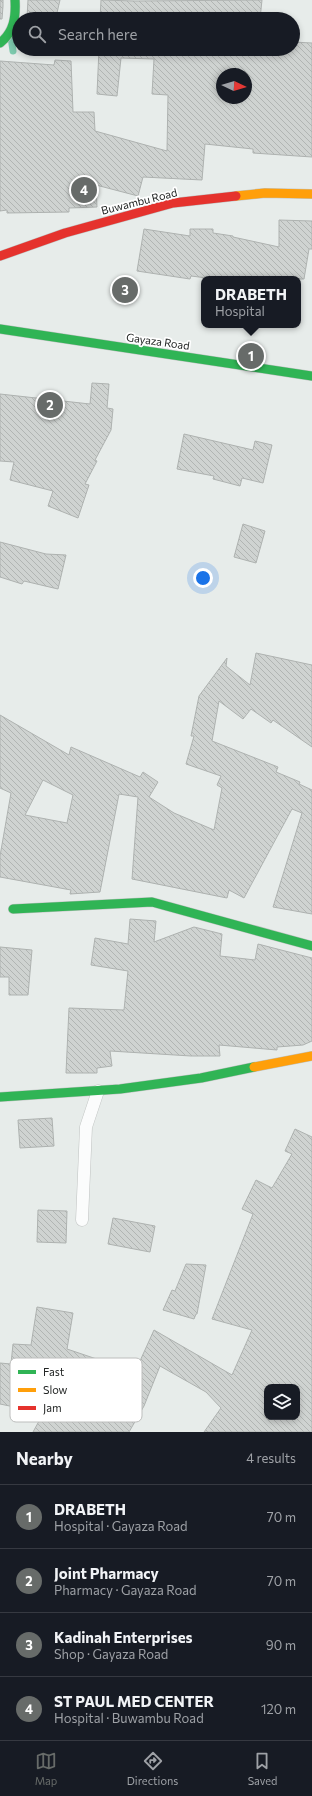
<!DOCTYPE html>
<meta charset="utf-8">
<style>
:root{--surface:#171b24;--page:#242831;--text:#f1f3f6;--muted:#9ea1a6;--line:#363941;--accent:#676b69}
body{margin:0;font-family:Commissioner,sans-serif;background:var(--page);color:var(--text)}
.controls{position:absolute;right:12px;bottom:12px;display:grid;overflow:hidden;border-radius:8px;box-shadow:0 2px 6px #0003}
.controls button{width:36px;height:36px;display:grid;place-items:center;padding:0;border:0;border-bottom:1px solid var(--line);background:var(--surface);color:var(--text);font:20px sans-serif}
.compass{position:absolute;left:216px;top:68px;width:36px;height:36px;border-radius:50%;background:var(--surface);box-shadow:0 2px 6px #0003;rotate:94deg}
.you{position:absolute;left:203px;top:578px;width:14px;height:14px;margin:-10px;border:3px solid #fff;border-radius:50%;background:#1a73e8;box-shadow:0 0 0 6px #1a73e833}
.badge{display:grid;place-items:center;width:26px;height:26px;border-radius:50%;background:var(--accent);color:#fff;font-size:13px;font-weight:700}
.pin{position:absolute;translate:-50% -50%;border:2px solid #fff;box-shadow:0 1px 4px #0006}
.popup{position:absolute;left:201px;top:276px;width:100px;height:52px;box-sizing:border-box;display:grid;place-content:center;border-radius:8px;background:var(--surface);filter:drop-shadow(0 1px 3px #0005);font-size:13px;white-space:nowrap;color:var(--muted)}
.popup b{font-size:15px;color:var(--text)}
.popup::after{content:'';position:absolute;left:50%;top:100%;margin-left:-8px;border:8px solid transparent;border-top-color:var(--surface)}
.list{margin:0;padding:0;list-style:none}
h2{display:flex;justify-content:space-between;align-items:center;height:52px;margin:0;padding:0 16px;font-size:17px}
h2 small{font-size:13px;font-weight:400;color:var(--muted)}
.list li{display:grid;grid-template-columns:26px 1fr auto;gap:12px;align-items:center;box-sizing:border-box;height:64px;padding:0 16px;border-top:1px solid var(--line)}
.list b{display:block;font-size:15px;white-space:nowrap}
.list p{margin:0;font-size:13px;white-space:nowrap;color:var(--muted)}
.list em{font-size:13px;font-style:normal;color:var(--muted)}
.icon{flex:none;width:22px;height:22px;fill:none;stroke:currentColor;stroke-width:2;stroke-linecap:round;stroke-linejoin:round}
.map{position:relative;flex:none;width:312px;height:1432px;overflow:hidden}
.search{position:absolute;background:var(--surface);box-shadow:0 2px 6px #0003;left:12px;right:12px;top:12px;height:44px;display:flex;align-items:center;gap:10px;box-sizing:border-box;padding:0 14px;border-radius:22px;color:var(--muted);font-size:15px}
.sheet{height:308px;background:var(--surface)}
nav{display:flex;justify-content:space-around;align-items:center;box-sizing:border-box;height:56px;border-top:1px solid var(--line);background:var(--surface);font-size:11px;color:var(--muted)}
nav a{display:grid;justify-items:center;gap:2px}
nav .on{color:var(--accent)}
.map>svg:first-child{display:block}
</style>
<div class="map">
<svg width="312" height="1432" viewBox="0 0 312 1432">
<defs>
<pattern id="building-back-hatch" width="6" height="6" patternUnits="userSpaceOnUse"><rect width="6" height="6" fill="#cfd3d1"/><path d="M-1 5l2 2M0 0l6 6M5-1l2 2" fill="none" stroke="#b1b5b3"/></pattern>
</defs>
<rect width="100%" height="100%" fill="#e7ecea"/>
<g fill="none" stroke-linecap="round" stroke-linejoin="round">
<path stroke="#7dcaae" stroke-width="7" d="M11,37L13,51"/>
</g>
<path fill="url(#building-back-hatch)" stroke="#aeb2b0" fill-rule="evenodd" d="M0,0H3V6L2,19H0Z
M28,0H60L56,17L27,18Z
M101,0L135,1L262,0L260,19H100Z
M293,42L312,43V157L253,153V149L205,144L202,180L143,177L138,196L96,185L97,207L69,208V212L7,213V210L0,211V61L54,65L55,60L71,61L73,112H94L95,131L167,151L168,95L152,94L154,59L121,58L117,96L97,94L99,49H293ZM222,74H246V98H222Z
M279,220L312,221V249H309L304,279H215L191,276L190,279L137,271L144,229L190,236V229H213V233L233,236V237L279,247Z
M92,383L109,384L107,408L113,409L111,430L95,460L97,461L85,484L89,485L78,518L48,506L53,491L10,480L14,462L0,461V394L90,404Z
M184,434L253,450L255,441L272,445L263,483L242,478L240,486L213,479L214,476L177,469Z
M243,524L265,531L256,563L234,557Z
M0,542L46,554L66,555L58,589L24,581L22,584L0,577Z
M256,653L312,665V747L273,720L271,723L251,709L243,719L219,701L212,741L278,767L276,772L300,782L299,784L312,790V914L273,907L302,813L292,809L244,898L229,890L227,898L132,879L138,797L119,794L100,892L70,894L71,890L0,877V856L11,793L0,788V715L69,755L71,747L140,777L143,772L158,782L149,797L174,813L214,830L222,788L217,785L221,776L186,764L194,736H191L199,696L227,658L226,666L250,685ZM43,780L73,795L67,823L25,815Z
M130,919L156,921L154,942L194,927L222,934L220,956L255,960L258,944L312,958V1041L303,1045L277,1047V1050L219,1045L220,1056H191L110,1051L112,1066L97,1068V1073H66L69,1008L124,1010L128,971L91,965L95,938L128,944Z
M0,947L32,950L28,995H9V977H0Z
M52,1118L54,1146L20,1148L18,1120Z
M295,1129L312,1137V1432H204L221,1408L206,1392L160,1366L144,1406L129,1432H33L44,1412L61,1421L97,1378L50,1376L24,1409L0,1404V1363L11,1364L13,1344L31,1345L37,1307L73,1313L67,1349L135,1372L154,1330L232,1375L252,1330L212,1319L253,1214L242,1209L256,1180L272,1188L292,1154L285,1151ZM267,1387H297V1417H267Z
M38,1210L67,1211L66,1243L37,1242Z
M113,1218L155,1226L150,1252L108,1244Z
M186,1264L206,1265L197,1314H196L194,1319L163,1310L172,1290L175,1291Z"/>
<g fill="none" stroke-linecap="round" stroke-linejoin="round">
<g stroke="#bfc2c1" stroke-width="13">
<path id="lane" d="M82,1220L86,1127L98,1091"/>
</g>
<g stroke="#bfc2c1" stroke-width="10">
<path id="fast" d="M0,43C14,32 16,17 15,0
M0,329L312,376
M13,909L152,902L312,946
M0,1097L120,1089L201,1078L254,1067"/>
</g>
<g stroke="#bfc2c1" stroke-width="10">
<path id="slow" d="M236,196L265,193L312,194
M254,1067L312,1056"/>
</g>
<g stroke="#bfc2c1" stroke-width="10">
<path id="jam" d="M0,256L65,233L173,203L236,196"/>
</g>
<use href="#lane" stroke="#fbfcfc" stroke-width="12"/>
<use href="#fast" stroke="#30b455" stroke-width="9"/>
<use href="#slow" stroke="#ff9f0a" stroke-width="9"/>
<use href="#jam" stroke="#e5322d" stroke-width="9"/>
</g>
<g text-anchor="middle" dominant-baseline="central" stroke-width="3.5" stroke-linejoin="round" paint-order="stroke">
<g font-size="11" fill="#222524" stroke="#fff">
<text transform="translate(139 201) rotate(-14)">Buwambu Road</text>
<text transform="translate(158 341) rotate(8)">Gayaza Road</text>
</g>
</g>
<rect x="10" y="1358" width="132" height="64" rx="6" fill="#fff" stroke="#bdbebd" stroke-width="1"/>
<rect x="18" y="1370" width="18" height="4" fill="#30b455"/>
<rect x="18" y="1388" width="18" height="4" fill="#ff9f0a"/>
<rect x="18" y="1406" width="18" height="4" fill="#e5322d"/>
<g font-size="11" fill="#222524">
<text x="43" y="1376">Fast</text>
<text x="43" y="1394">Slow</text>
<text x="43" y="1412">Jam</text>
</g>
</svg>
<div class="controls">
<button><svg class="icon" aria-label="layers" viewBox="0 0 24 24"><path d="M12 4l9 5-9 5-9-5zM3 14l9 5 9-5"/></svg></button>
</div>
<svg class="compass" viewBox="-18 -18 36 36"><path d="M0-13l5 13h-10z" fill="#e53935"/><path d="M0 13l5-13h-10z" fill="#9ea1a6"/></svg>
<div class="you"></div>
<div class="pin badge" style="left:251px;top:356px">1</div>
<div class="popup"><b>DRABETH</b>Hospital</div>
<div class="pin badge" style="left:50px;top:405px">2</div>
<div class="pin badge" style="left:125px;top:290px">3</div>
<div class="pin badge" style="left:84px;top:190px">4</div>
<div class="search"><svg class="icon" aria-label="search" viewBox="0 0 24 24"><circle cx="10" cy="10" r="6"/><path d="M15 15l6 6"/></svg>Search here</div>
</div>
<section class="sheet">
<h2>Nearby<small>4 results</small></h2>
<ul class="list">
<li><span class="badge">1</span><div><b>DRABETH</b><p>Hospital · Gayaza Road</p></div><em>70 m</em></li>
<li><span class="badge">2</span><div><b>Joint Pharmacy</b><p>Pharmacy · Gayaza Road</p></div><em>70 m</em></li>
<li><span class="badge">3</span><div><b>Kadinah Enterprises</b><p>Shop · Gayaza Road</p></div><em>90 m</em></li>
<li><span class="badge">4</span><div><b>ST PAUL MED CENTER</b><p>Hospital · Buwambu Road</p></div><em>120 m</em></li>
</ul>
</section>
<nav>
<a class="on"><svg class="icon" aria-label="map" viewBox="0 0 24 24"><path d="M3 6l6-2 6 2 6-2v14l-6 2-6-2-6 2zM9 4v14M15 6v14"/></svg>Map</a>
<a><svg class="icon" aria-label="directions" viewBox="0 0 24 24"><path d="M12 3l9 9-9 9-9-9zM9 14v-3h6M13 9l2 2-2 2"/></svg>Directions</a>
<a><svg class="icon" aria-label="saved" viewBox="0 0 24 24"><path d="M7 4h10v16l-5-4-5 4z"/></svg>Saved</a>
</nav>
